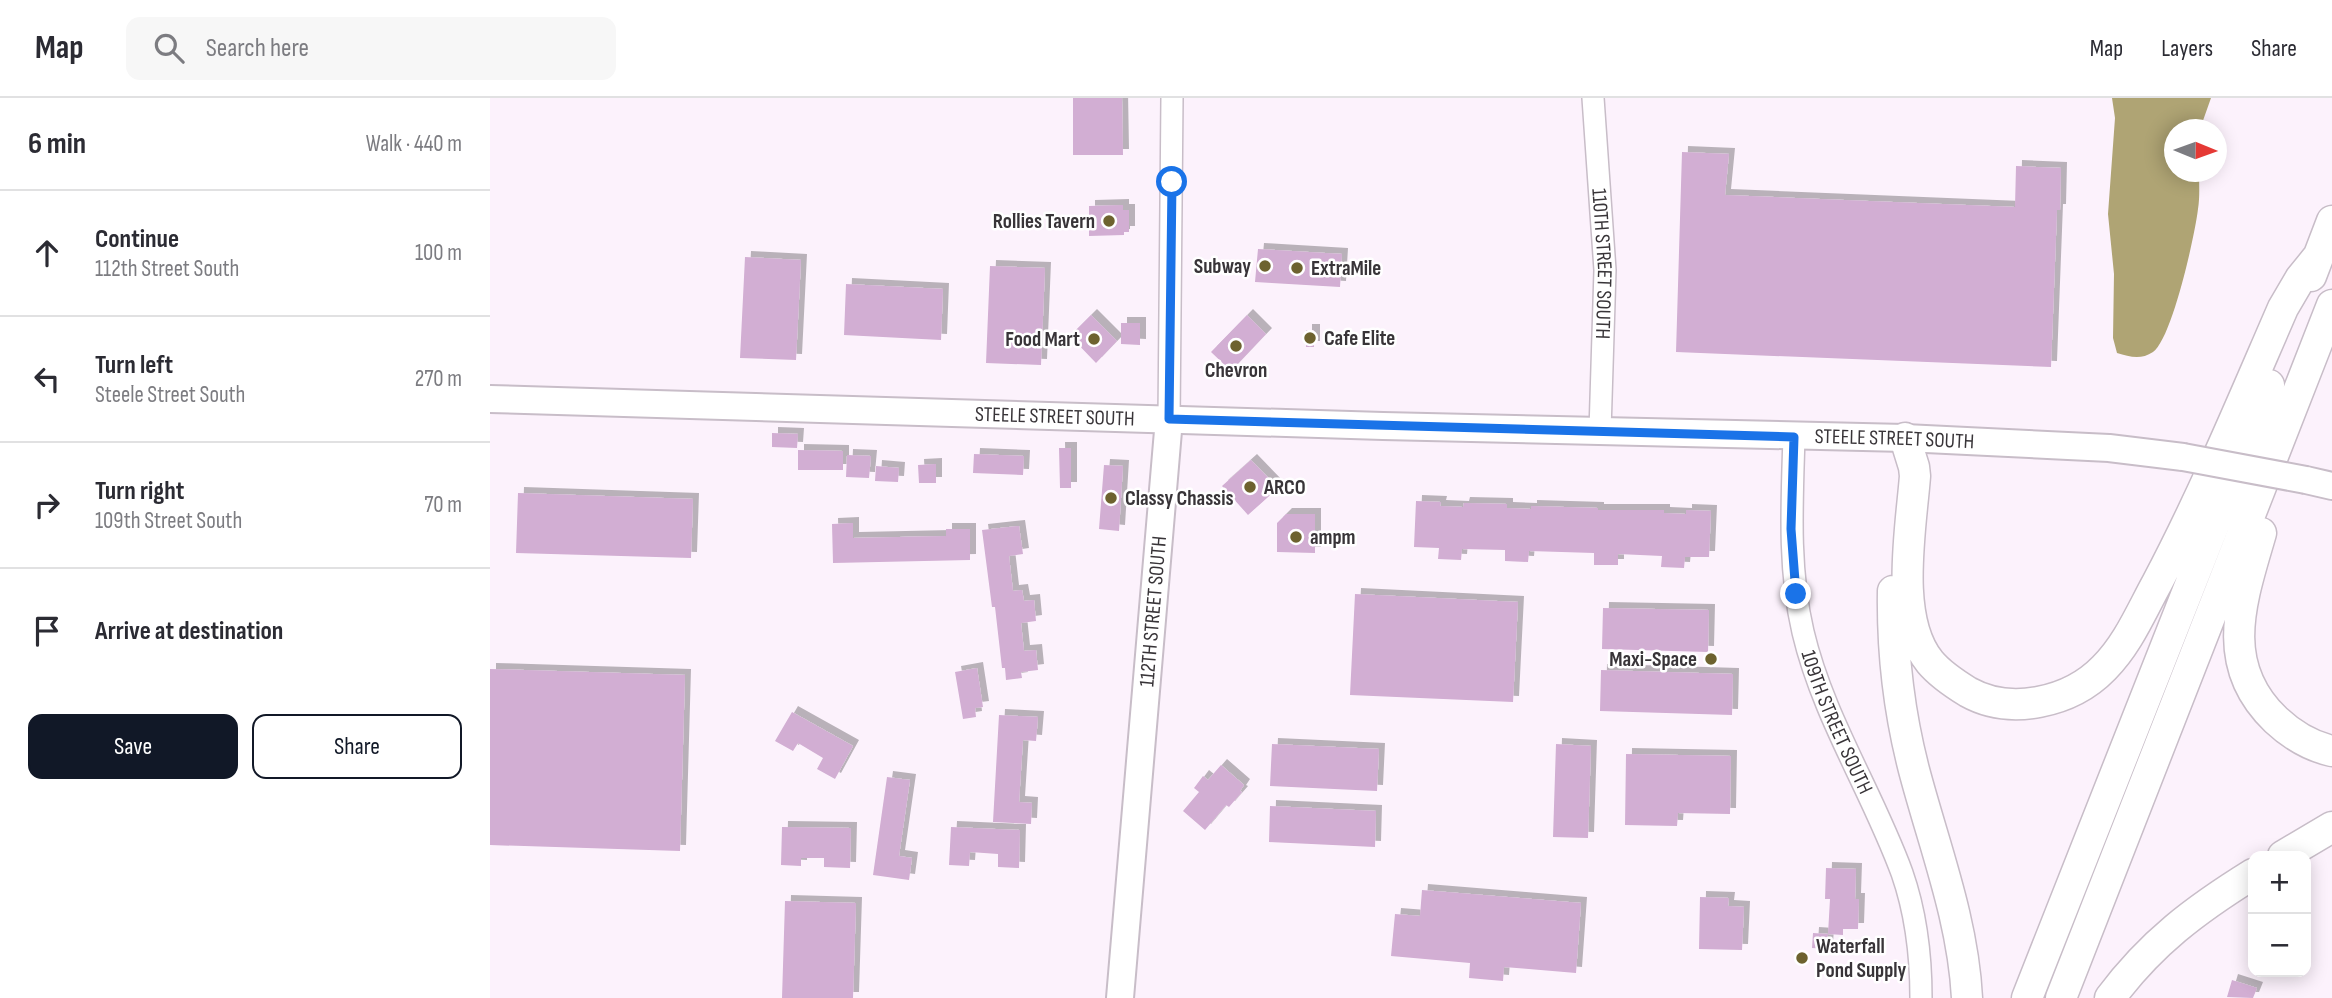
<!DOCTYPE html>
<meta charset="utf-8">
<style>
:root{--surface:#fff;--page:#f7f7f7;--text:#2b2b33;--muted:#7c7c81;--line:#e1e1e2;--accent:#111827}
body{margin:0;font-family:"Sofia Sans Condensed",sans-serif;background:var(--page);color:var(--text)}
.controls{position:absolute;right:21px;bottom:21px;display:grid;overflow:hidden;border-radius:14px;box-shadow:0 4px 18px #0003}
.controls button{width:63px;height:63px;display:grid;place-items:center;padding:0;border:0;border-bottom:2px solid var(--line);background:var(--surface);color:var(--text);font:35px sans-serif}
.compass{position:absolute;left:1674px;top:21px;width:63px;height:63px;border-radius:50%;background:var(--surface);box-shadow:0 4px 18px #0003;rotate:91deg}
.stop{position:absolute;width:21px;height:21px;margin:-16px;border:5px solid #1a73e8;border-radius:50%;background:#fff}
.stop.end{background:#1a73e8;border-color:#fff;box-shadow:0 2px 7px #0008}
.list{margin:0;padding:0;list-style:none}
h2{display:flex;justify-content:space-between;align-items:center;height:91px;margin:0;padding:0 28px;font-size:30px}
h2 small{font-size:23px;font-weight:400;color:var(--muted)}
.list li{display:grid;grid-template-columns:46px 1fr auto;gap:21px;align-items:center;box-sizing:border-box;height:126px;padding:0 28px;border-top:2px solid var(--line)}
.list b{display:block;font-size:26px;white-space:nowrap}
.list p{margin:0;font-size:23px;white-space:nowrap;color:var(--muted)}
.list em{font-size:23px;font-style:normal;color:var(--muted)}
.actions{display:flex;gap:14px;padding:21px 28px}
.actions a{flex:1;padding:16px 0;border:2px solid var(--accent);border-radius:14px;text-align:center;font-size:24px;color:var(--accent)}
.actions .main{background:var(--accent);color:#fff}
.icon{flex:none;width:38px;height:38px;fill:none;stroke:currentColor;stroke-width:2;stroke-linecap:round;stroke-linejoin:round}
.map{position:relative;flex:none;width:1842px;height:900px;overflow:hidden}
header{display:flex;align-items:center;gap:42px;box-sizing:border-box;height:98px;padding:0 35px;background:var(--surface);border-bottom:2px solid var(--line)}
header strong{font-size:33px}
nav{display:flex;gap:38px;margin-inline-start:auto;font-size:24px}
.search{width:490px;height:63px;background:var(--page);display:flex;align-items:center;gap:18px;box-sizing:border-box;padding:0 24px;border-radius:14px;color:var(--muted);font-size:26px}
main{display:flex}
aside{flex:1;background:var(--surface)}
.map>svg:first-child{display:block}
</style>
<header>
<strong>Map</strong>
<div class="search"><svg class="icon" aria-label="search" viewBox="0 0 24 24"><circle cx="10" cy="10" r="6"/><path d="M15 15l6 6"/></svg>Search here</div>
<nav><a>Map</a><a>Layers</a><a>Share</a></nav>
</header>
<main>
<aside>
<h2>6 min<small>Walk · 440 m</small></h2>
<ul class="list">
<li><svg class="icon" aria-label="ahead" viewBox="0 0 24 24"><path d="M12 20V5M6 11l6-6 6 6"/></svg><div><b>Continue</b><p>112th Street South</p></div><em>100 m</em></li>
<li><svg class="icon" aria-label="left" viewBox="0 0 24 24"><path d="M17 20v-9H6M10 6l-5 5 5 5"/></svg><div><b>Turn left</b><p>Steele Street South</p></div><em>270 m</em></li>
<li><svg class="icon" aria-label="right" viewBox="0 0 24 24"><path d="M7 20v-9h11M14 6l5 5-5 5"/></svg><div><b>Turn right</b><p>109th Street South</p></div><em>70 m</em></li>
<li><svg class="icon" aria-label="arrive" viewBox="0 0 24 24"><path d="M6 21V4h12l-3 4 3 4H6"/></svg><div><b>Arrive at destination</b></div></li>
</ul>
<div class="actions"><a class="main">Save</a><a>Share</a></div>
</aside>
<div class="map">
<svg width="1842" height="900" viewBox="0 0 1842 900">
<defs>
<filter id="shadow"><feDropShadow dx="6" dy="-6" stdDeviation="0" flood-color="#0004"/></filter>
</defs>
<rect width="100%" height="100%" fill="#fcf2fc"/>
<path fill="#afa474" d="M1622,0H1721L1710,31L1685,32V74H1709C1709,86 1710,99 1708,111C1705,137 1682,241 1663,254C1651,262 1640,259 1627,255L1623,240L1624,176L1618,116L1625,20Z"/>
<path fill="#d2aed3" filter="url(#shadow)" d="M583,0H632L633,57H583Z
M1192,54L1239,56L1235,97L1525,109L1526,68L1571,70L1570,112H1567L1561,269L1186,254Z
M633,107V112H639V134H634V137L599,138V108Z
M768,151L852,156L850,189L765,184Z
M255,159L311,162L306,262L250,260Z
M500,168L555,170L551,267L496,265Z
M356,186L453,191L451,242L354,237Z
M601,217L627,243L606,265L580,238Z
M757,217L776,236L741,273L721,254Z
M631,225H650V247L631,246Z
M816,232H824V249H816Z
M282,335L308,336L307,350L282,349Z
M569,350H581V390H570Z
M308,352L353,353V372H308Z
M484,356L534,358L533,377L483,375Z
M357,357L381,358L379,380L356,379Z
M761,362L788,390L758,417L732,388Z
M446,366V385H429L428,367Z
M614,367L633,368L629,433L609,431Z
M386,368L409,370L408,384L385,383Z
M28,395L203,401L201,460L26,455Z
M926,403L951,404L950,408L973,409L974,405L1017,406V410L1041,411V408L1108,410V412H1174V415L1196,416V412L1221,413L1219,459H1195L1194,470L1171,469L1172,458L1128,456V467H1104V455L1039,453L1038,464L1015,463V452L972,451L971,462L948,461L949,450L924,449Z
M796,416H825V455L787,454V425Z
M363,425V440L456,438V431H480V462L343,465L342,426Z
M529,428L533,456L519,458L523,493L532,492L534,503L544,502L546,523L531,525L534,553L546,552L548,572L531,574L532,580L516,582L515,570H512L505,509H502L492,432Z
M865,496L1028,504L1023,604L860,597Z
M1113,510L1219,512L1218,554L1112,551Z
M487,570L493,609L485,610L486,619L473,621L465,574Z
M0,571L195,577L190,753L0,747Z
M1111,572L1243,576L1242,617L1110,613Z
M302,614L363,648L345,681L327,671L333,660L308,645L303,653L285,643Z
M509,617L548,619L546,643L533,642L529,704L542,705L541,726L503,724Z
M782,646L889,651L887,693L780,688Z
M1066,646L1101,648L1098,740L1063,739Z
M1136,656L1241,658L1240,716L1188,715L1187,728L1135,727Z
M731,667L754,687L750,693L752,694L739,709L736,707L715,732L693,713L709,694L704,690L713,678L718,682Z
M397,679L420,682L409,758L422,760L419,782L383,777Z
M780,708L886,713L885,749L779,744Z
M292,729L361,730L360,770L334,769V760H311V768L291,767Z
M461,729L530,732L529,770L508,769V756L480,754L479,768L459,767Z
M1336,770L1366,771L1365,801H1369L1368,831H1353V837L1338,836L1340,801H1335Z
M932,792L1091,805L1086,875L1014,869L1013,883L979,880L980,865L901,858L905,816L930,818Z
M1210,799L1239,800L1238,808L1254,809L1252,852L1209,851Z
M295,803L366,805L363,900H292Z
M1323,835L1338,836L1337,851L1322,850Z
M1742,882L1767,890L1763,900L1737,899Z"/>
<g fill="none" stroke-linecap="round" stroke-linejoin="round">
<g stroke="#c8bdc8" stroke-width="24">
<g id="minor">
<path id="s1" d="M1103,0L1115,172L1110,333"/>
<path d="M679,321L682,0"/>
<path id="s2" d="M1304,339C1302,404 1298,470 1313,534C1333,619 1382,693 1412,775C1426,815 1431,858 1431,900"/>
</g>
</g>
<g stroke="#c8bdc8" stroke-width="30">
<g id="major">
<path id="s3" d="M0,301L893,328L1415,340L1619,350L1693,359"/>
<path d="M1816,382L1842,388"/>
<path id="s4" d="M630,900L679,321"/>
</g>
</g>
<g stroke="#c8bdc8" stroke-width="33">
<path id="highway" d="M1821,178L1842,123
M1415,340L1424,369L1425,378C1421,431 1404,520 1440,564C1450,576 1465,586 1478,594C1521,618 1581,604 1614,570C1638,546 1651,514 1667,485C1714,396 1753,302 1793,210L1810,181L1827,160
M1771,435C1752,501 1727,566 1786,622C1802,637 1820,648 1842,653
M1403,493C1402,553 1409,614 1424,672C1444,748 1473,821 1477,900
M1793,758L1842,729
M1537,900L1779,287
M1571,900L1842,207
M1620,900C1661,845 1705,812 1763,776"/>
</g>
<use href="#minor" stroke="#fff" stroke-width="21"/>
<use href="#major" stroke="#fff" stroke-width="26"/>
<use href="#highway" stroke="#fff" stroke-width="30"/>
<g stroke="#c8bdc8" stroke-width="30" stroke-linecap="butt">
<path id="major-bridge" d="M1693,359L1816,382"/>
</g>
<use href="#major-bridge" stroke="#fff" stroke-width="26"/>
</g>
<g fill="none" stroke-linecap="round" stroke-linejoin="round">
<path stroke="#1a73e8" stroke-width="9" d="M682,84L679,321L1304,339L1301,431L1306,496"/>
</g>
<g fill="#6d622f" stroke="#fff" stroke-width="2.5">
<circle cx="619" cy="123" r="7"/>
<circle cx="775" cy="168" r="7"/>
<circle cx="807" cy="170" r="7"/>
<circle cx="820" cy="240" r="7"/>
<circle cx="604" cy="241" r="7"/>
<circle cx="746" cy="248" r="7"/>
<circle cx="760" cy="389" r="7"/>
<circle cx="621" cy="400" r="7"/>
<circle cx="806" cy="439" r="7"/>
<circle cx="1221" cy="561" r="7"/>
<circle cx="1312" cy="860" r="7"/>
</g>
<g text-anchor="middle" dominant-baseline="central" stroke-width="5" stroke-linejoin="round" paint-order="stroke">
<g font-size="21" font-weight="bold" fill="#383438" stroke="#fff" text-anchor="start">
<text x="605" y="123" text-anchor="end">Rollies Tavern</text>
<text x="761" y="168" text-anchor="end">Subway</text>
<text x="821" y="170">ExtraMile</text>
<text x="834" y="240">Cafe Elite</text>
<text x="590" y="241" text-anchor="end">Food Mart</text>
<text x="746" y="272" text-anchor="middle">Chevron</text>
<text x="774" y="389">ARCO</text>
<text x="635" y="400">Classy Chassis</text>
<text x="820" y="439">ampm</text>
<text x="1207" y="561" text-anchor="end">Maxi-Space</text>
<text x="1326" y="848">Waterfall<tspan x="1326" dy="24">Pond Supply</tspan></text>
</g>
<g font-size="21" fill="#383438" stroke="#fff">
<text stroke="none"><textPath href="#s1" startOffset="166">110TH STREET SOUTH</textPath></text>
<text stroke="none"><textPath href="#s3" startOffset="565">STEELE STREET SOUTH</textPath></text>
<text stroke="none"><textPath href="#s3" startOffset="1405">STEELE STREET SOUTH</textPath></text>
<text stroke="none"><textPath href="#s4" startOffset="388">112TH STREET SOUTH</textPath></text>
<text stroke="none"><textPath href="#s2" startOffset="292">109TH STREET SOUTH</textPath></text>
</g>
</g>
</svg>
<div class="controls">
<button>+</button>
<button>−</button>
</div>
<svg class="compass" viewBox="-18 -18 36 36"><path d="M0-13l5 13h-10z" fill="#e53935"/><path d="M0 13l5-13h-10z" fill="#7c7c81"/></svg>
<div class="stop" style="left:682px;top:84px"></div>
<div class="stop end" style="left:1306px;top:496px"></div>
</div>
</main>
